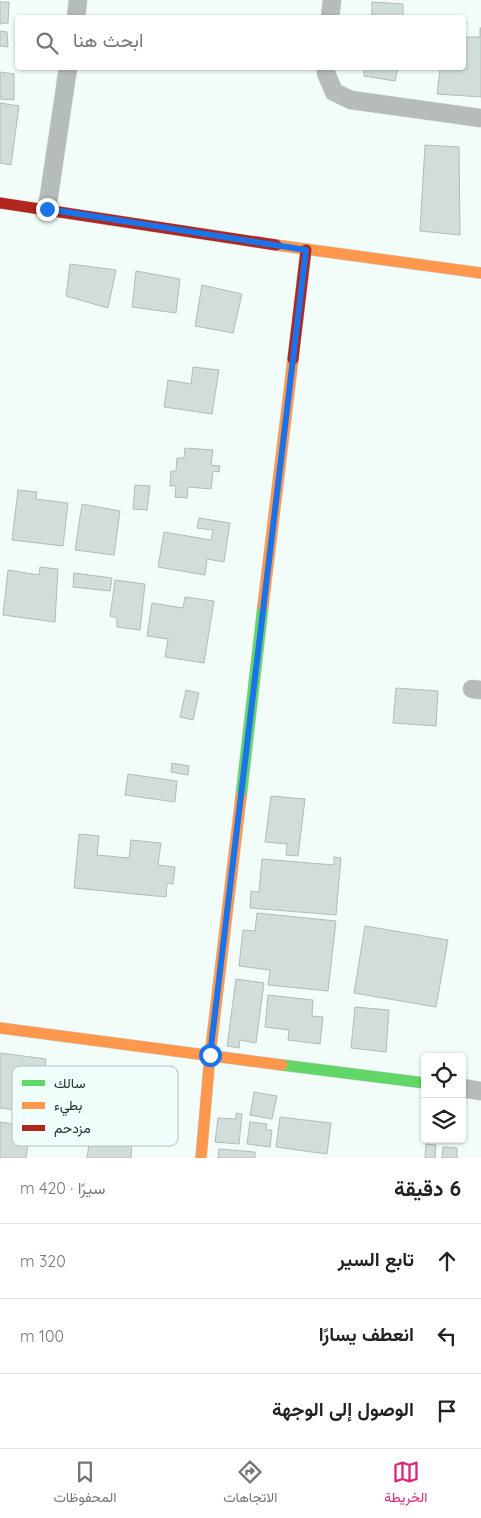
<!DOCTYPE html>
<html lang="ar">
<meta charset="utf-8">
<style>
:root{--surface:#fff;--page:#f6f6f6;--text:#222;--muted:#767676;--line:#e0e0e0;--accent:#db2777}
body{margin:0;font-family:Quicksand,Vazirmatn,sans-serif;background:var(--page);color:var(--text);direction:rtl}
.controls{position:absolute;right:15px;bottom:15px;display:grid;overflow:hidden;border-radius:5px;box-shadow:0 1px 4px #0004}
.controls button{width:45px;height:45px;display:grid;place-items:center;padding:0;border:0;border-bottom:1px solid var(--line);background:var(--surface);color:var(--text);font:25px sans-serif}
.stop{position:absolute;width:15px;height:15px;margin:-11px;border:4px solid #1a73e8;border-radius:50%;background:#fff}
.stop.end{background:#1a73e8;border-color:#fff;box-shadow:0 1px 5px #0008}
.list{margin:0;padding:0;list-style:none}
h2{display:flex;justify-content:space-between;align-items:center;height:65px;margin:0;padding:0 20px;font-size:21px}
h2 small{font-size:16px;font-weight:400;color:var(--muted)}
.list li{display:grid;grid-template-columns:32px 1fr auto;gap:15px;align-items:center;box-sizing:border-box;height:75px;padding:0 20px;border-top:1px solid var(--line)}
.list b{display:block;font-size:19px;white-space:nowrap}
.list em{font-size:16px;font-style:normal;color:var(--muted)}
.icon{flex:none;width:28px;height:28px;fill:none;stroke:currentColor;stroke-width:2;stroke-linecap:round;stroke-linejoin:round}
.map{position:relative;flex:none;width:481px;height:1158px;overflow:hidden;direction:ltr}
.search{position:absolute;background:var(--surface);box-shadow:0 1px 4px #0004;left:15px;right:15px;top:15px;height:55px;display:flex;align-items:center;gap:12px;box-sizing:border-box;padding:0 18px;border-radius:5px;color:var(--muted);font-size:19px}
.sheet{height:290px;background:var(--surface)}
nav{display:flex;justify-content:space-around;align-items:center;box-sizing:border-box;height:70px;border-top:1px solid var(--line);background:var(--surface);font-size:14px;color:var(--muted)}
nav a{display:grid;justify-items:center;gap:2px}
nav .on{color:var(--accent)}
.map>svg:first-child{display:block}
</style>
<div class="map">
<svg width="481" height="1158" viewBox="0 0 481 1158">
<rect width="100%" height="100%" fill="#f2fcf9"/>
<path fill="#d1ddda" stroke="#b0bcb9" d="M0,2H9L8,23L0,24Z
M372,2L403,4V18L372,15Z
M480,28H481V97L437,94L440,70L445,68H464V37H480Z
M0,31L7,32L8,47L0,46Z
M364,68H398L395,81L364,76Z
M0,72L14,74V100L0,99Z
M0,103L19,106L11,165L0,163Z
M425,145L459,147L460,235L420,231Z
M70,264L116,270L108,308L66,296Z
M136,271L180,279L176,313L132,307Z
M202,285L242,294L233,333L195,326Z
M193,367L219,370L212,414L164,407L168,380L191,384Z
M185,448L213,450L211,465L220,466L219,472L213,471L211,489L188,487L187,498L175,497L176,486H170L171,471H176L177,458H184Z
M135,485L150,486L147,510L133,509Z
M18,490L37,492L36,499L68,503L63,546L12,540Z
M82,504L120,511L114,555L75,550Z
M199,518L230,523L224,562L207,559L205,575L158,567L164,532L211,540L213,530L197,528Z
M40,567L58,569L55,622L3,615L8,570L39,575Z
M74,573L112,578L110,591L73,587Z
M115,580L145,584L140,630L117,627V618L110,616Z
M185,597L214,601L204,663L165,657L168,639L147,636L152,603L183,608Z
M396,688L438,691L436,726L393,723Z
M186,690L199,693L193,720L180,717Z
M172,763L189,766L188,775L171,772Z
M128,774L177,781L175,802L125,795Z
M271,796L305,799L298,856L286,855L287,844L265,842Z
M79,834L99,836L97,855L129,858L131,840L161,843L158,865L175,867L173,884L167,883L166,897L74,888Z
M334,857L341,858L336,915L250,908L251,891L259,892L262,859L334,865Z
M257,913L336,921L328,991L268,985L270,970L239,966L243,930L255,931Z
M365,926L448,940L436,1007L354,993Z
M236,979L264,983L256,1043L240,1040L239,1048L227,1046Z
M268,995L313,1000L312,1016L323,1017L320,1044L288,1040L289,1030L265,1027Z
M355,1007L389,1010L386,1052L351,1048Z
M0,1053L46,1059L40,1113L0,1108Z
M254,1092L277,1096L272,1119L250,1115Z
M236,1113L242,1114L239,1144L215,1142L218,1118L236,1119Z
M280,1117L331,1123L327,1154L276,1147Z
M0,1122L30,1126L26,1158H0Z
M250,1122L267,1124L266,1130H272L270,1147L247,1144Z
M90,1137L132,1142L131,1158H87Z
M426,1144L436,1145L435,1158H425Z
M443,1147L457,1148V1158H442Z
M219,1149L255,1152V1158H218Z"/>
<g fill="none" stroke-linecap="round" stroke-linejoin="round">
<g stroke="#cdd7d4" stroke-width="19">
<path id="street" d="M76,18L78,0
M330,18L332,0
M326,68V73L334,92L351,100L481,118
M47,209L68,68
M472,689L481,690
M462,1088L481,1091"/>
</g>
<g stroke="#cdd7d4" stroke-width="12">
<path id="fast" d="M241,797L263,606
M282,1065L425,1083"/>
</g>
<g stroke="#cdd7d4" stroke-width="12">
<path id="slow" d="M276,245L481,273
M263,606L293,359
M0,1028L282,1065
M201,1158L210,1055L241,797"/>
</g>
<g stroke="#cdd7d4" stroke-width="12">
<path id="jam" d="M0,203L276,245
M293,359L306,250"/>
</g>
<use href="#street" stroke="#b6bcbb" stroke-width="18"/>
<use href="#fast" stroke="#63d668" stroke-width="11"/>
<use href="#slow" stroke="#ff974d" stroke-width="11"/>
<use href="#jam" stroke="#b3261e" stroke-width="11"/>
</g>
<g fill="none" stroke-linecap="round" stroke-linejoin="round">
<path stroke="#1a73e8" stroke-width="6" d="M47,209L306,250L210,1055"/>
</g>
<rect x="12" y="1066" width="166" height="80" rx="8" fill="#effffb" stroke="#b1c1be" stroke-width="1"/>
<rect x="22" y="1080" width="23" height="6" fill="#63d668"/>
<rect x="22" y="1102" width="23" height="7" fill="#ff974d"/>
<rect x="22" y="1125" width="23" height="6" fill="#b3261e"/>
<g font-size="14" fill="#21312e">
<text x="54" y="1088">سالك</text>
<text x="54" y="1110">بطيء</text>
<text x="54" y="1133">مزدحم</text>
</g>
</svg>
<div class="controls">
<button><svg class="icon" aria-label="locate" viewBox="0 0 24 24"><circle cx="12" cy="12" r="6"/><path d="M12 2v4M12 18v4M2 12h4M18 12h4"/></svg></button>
<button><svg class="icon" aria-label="layers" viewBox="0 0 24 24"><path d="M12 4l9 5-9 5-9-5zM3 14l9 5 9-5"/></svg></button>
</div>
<div class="stop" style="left:210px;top:1055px"></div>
<div class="stop end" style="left:47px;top:209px"></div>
<div class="search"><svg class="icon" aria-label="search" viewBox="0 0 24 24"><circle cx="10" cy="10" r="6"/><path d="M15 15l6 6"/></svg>ابحث هنا</div>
</div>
<section class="sheet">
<h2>6 دقيقة<small>سيرًا · 420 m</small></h2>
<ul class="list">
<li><svg class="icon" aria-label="ahead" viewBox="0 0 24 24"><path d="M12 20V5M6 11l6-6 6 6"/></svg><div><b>تابع السير</b></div><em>320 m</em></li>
<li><svg class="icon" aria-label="left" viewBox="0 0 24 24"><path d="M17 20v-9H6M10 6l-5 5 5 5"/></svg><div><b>انعطف يسارًا</b></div><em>100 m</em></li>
<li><svg class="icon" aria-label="arrive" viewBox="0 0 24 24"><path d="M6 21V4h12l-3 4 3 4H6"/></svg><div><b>الوصول إلى الوجهة</b></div></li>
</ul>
</section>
<nav>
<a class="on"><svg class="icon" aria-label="map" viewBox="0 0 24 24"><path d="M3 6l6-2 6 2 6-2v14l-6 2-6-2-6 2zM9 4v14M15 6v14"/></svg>الخريطة</a>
<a><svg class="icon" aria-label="directions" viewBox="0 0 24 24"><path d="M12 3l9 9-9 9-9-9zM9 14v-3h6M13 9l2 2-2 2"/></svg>الاتجاهات</a>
<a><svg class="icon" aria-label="saved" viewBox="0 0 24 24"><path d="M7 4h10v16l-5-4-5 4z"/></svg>المحفوظات</a>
</nav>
